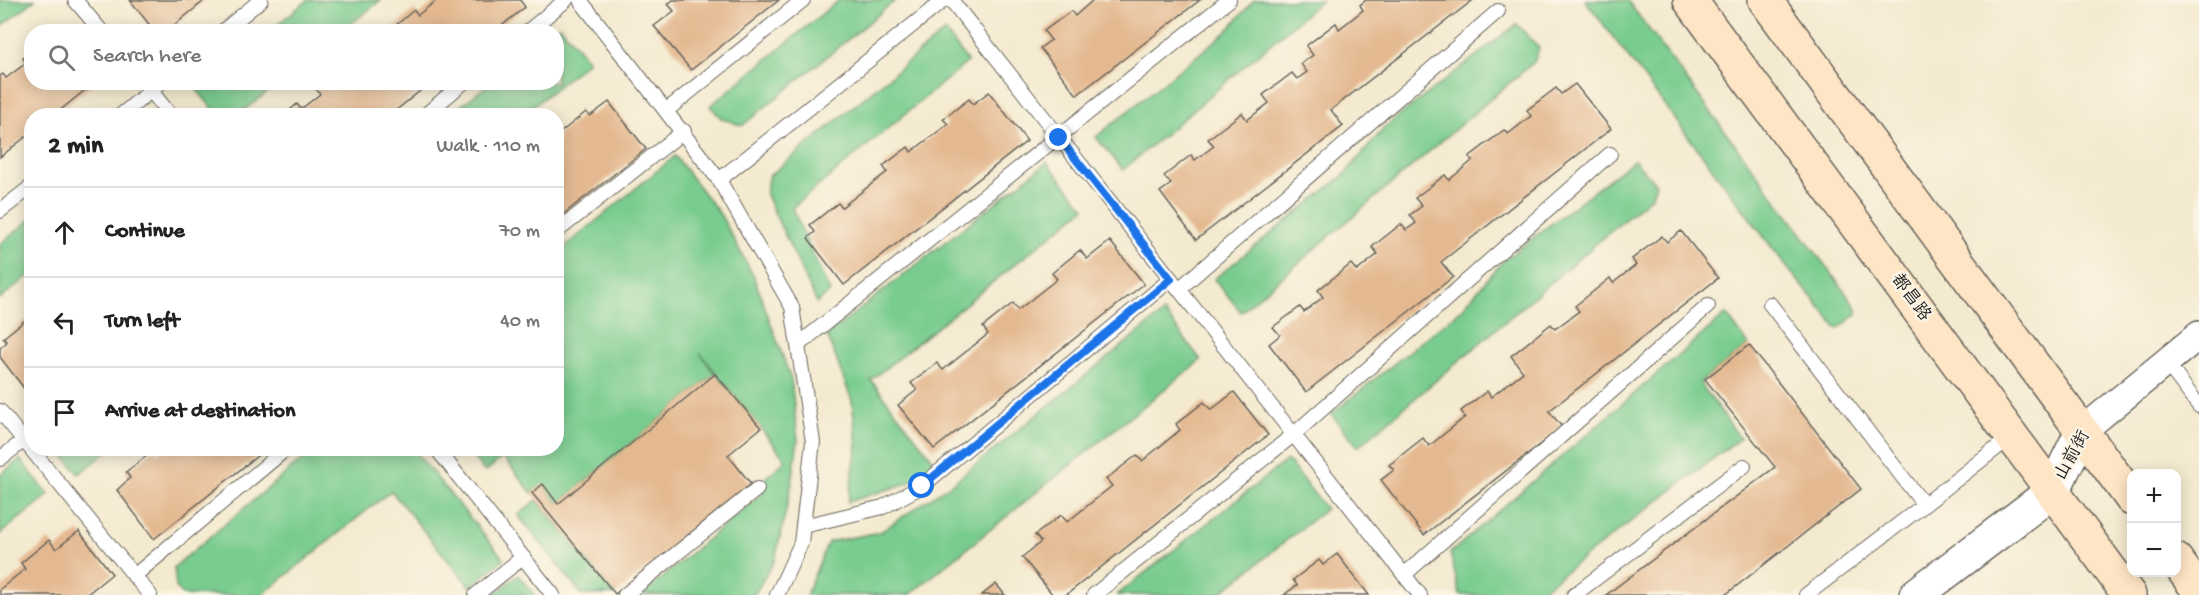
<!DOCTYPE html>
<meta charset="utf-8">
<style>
body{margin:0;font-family:"Gochi Hand","LXGW WenKai TC",sans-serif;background:#f6f6f6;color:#222}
.controls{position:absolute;right:18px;bottom:18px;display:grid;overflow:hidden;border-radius:12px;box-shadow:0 3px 15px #0003}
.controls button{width:54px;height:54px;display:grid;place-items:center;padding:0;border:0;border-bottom:2px solid #e0e0e0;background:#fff;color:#222;font:30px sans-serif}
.stop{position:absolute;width:18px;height:18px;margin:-14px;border:4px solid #1a73e8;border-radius:50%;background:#fff}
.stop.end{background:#1a73e8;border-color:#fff;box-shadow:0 2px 6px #0008}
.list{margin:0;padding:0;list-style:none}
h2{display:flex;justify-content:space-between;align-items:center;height:78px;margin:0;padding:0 24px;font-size:26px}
h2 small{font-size:20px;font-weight:400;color:#767676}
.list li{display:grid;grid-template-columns:39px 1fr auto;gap:18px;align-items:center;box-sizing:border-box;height:90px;padding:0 24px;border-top:2px solid #e0e0e0}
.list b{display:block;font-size:22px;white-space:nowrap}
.list em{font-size:20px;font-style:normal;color:#767676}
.icon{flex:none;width:33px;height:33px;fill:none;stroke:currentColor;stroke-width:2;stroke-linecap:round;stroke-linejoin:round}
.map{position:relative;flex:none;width:2199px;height:595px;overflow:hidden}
.search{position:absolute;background:#fff;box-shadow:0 3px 15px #0003;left:24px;top:24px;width:540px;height:66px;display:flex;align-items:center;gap:15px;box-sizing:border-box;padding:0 21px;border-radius:24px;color:#767676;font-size:22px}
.panel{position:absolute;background:#fff;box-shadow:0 3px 15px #0003;left:24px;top:108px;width:540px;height:348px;border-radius:24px}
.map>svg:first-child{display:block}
.green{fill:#79cc8f;stroke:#4a7456;stroke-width:1.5}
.building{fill:#e4b991}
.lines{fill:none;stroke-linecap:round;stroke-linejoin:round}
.service-casing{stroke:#68645b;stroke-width:16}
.minor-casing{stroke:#68645b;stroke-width:30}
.tertiary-casing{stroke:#68645b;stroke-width:36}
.secondary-casing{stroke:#68645b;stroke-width:36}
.service{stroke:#fff;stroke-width:14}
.minor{stroke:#fff;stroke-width:27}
.tertiary{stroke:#fff;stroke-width:33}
.secondary{stroke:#fee5c5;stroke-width:33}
.route{stroke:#1a73e8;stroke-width:8}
.labels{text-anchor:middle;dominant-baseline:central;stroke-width:5;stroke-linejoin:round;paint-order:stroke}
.street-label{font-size:18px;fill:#1c1c1c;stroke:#fcf5e5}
</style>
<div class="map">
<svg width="2199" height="595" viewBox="0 0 2199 595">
<rect width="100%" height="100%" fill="#fcf5e5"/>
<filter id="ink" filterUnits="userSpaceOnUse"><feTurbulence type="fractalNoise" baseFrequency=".0167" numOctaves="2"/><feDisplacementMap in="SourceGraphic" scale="12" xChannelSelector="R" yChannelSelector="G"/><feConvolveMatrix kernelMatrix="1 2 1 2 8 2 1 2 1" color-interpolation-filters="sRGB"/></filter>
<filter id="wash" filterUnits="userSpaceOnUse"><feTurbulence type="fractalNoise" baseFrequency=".008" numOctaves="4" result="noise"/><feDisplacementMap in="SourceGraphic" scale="24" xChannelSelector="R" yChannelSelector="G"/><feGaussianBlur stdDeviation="1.35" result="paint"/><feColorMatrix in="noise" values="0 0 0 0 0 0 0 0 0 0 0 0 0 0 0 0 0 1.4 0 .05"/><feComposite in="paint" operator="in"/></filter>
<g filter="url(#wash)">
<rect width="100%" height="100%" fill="#f4ead0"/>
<g class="green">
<path d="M0 0H35L0 27Z"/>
<path d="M308 0H381L342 31H269Z"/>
<path d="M839 0H896L742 126 721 118 710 106Z"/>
<path d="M1254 0H1322L1123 170 1096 137 1226 32Z"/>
<path d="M1585 0H1627L1857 308V314L1838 329 1786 266Z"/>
<path d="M1517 24 1539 48 1534 62 1241 312 1214 279 1344 175 1386 126Z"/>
<path d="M560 26 589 61 522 115H449L490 83 556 82V32L553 31Z"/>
<path d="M945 31 968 62 792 208 830 292 817 303 766 195 768 177Z"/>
<path d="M206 83V82L279 83 238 115H218L197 90Z"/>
<path d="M675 156 720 214 754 277 791 379 798 440 792 483 775 560 754 595H641L764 492 758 484 786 460 700 353 715 374 558 504 543 485 532 493 503 457 485 472 466 449 556 448 557 253Z"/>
<path d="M1634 160 1656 184 1651 197 1358 447 1331 414 1461 310 1503 261Z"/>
<path d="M1047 162 1085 208 871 380 935 462 908 483 848 502 857 446 852 401 827 335Z"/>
<path d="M31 219V274L0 299V244Z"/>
<path d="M1164 312 1201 360 909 595H806L828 542 880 532 954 482Z"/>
<path d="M1726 314 1749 345 1700 383 1740 438 1535 595H1460L1450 553Z"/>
<path d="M316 448 413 449 504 559 470 587 391 491 262 595H182L176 587 174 567Z"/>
<path d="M58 449H111L79 474Z"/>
<path d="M20 459 49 495 0 534V475Z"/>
<path d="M1287 460 1326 509 1218 595H1117Z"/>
<path d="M537 500 615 594 582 595 518 515Z"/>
<path d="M518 575 535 595H493Z"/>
</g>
<g id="blocks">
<g class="building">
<path d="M130 0H205L166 32H155Z"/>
<path d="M437 0H520L525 7 494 32H388L414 10 418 15Z"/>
<path d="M673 0H779L691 70 654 26 674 11 668 4Z"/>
<path d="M1093 0H1200L1077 95 1040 48 1051 40 1044 31 1071 11 1075 16Z"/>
<path d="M1366 0H1473L1331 110 1343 126 1196 240 1160 192 1171 184 1164 176 1191 155 1195 160 1214 146 1208 139 1242 113 1247 120 1269 103 1263 95 1292 73 1297 79 1307 72 1301 64 1313 55 1306 46 1336 23 1339 29 1363 10 1360 5Z"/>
<path d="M32 51V82H95L53 116H32V132L0 157V76L3 74 6 78 26 63 23 58Z"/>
<path d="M325 82H431L389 116H283L297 104 301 109 320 94 316 89Z"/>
<path d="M1575 84 1611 129 1441 262 1453 277 1306 392 1269 344 1280 335 1273 327 1300 307 1304 312 1323 297 1318 290 1351 264 1357 271 1378 254 1372 247 1401 224 1406 230 1416 223 1410 215 1422 206 1415 198 1445 175 1449 180 1472 161 1469 157 1504 130 1508 134 1531 116 1527 110 1556 88 1561 94Z"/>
<path d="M989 92 1027 141 844 285 808 238 815 232 810 225 838 203 842 207 887 172 883 166 908 147 911 152 948 124 943 119 969 99 973 104Z"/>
<path d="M609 102 646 149 556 220V144L560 141 556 136 586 112 590 116Z"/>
<path d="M1681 231 1718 278 1549 411 1562 427 1424 535 1381 480 1394 470 1389 465 1423 438 1429 446 1465 417 1461 411 1487 391 1491 397 1523 372 1511 356 1551 324 1555 329 1579 311 1575 306 1610 278 1613 283 1636 265 1632 259 1662 236 1667 242Z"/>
<path d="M1110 241 1144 284 934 449 898 405 917 390 911 383 937 363 943 370 988 334 983 327 1013 303 1018 310 1057 279 1052 273 1080 250 1087 259Z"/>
<path d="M28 318 32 322 30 396 0 357V348L7 342 3 338Z"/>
<path d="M1749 345 1861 489 1725 595H1606L1775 467 1705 379Z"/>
<path d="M715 374 761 428 728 455 751 484 615 594 532 493 543 484 558 504Z"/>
<path d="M1234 392 1268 435 1066 595H1053L1022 557 1041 542 1035 535 1061 515 1067 522 1112 486 1106 479 1137 455 1142 461 1180 430 1176 424 1204 402 1211 410Z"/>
<path d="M165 448H267L154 539 117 490 130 478 126 472 154 450 157 454Z"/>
<path d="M79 531 112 574 86 595H0V589L25 569 21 563 49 540 56 549Z"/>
<path d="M1337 554 1369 595H1284L1297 585 1293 580 1319 560 1323 565Z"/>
<path d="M996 584 1005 595H982Z"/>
</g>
</g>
</g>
<g filter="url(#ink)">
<use href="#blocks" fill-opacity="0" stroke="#68645b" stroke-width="1.5"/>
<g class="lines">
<defs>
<g id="service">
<path d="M75 0 102 32"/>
<path d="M580 0 719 180 792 307 813 442 801 543 777 595"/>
<path d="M951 0 1420 595"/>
<path d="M222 32 261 0"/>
<path d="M527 32 566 0"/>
<path d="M144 82 171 116"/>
<path d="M667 110 803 0"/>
<path d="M120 116 161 82"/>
<path d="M424 116 464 82"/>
<path d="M719 180 944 0"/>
<path d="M0 211 32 186"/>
<path d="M556 232 684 131"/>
<path d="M1179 289 1498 11"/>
<path d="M1770 304 1924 505 1806 595"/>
<path d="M798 345 1229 0"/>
<path d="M2165 361 2199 406"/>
<path d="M0 411 150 595"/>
<path d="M436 448 553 595"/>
<path d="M0 459 32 434"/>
<path d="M1924 505 2012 436"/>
<path d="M803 526 883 507 922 486 1171 279"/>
<path d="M1404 575 1708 306"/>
<path d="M134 576 287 448"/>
<path d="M476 595 523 557"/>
<path d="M625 595 757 489"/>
<path d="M1094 595 1293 435 1610 154"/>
<path d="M1574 595 1744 466"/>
</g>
<path id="minor" d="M2082 431 2199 335"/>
<path id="tertiary" d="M1916 595 2053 491 2082 431"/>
<g id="secondary">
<path d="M1690 0 2129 595"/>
<path d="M1765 0 2132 499"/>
<path d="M2176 560 2199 591"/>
</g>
</defs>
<use href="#service" class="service-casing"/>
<use href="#minor" class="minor-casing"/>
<use href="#tertiary" class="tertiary-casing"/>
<use href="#secondary" class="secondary-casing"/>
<use href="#service" class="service"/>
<use href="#minor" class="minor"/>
<use href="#tertiary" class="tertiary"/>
<use href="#secondary" class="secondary"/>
</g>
</g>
<g class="lines" filter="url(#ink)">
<path class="route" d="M922 486 1171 279 1059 138"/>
</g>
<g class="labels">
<g class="street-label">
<text transform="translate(1910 298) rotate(54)">都昌路</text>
<text transform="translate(2073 456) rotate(-61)">山前街</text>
</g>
</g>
</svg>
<div class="controls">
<button>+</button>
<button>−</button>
</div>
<div class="stop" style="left:922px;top:486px"></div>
<div class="stop end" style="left:1059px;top:138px"></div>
<div class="search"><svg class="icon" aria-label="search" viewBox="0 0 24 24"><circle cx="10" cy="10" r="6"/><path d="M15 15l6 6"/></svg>Search here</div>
<section class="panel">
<h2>2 min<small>Walk · 110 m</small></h2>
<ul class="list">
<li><svg class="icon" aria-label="ahead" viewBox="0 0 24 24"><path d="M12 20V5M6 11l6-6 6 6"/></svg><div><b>Continue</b></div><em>70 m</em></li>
<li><svg class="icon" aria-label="left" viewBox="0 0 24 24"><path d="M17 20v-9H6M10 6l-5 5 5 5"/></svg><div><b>Turn left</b></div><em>40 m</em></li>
<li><svg class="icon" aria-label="arrive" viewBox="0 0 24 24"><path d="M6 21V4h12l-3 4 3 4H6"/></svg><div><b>Arrive at destination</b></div></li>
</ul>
</section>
</div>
